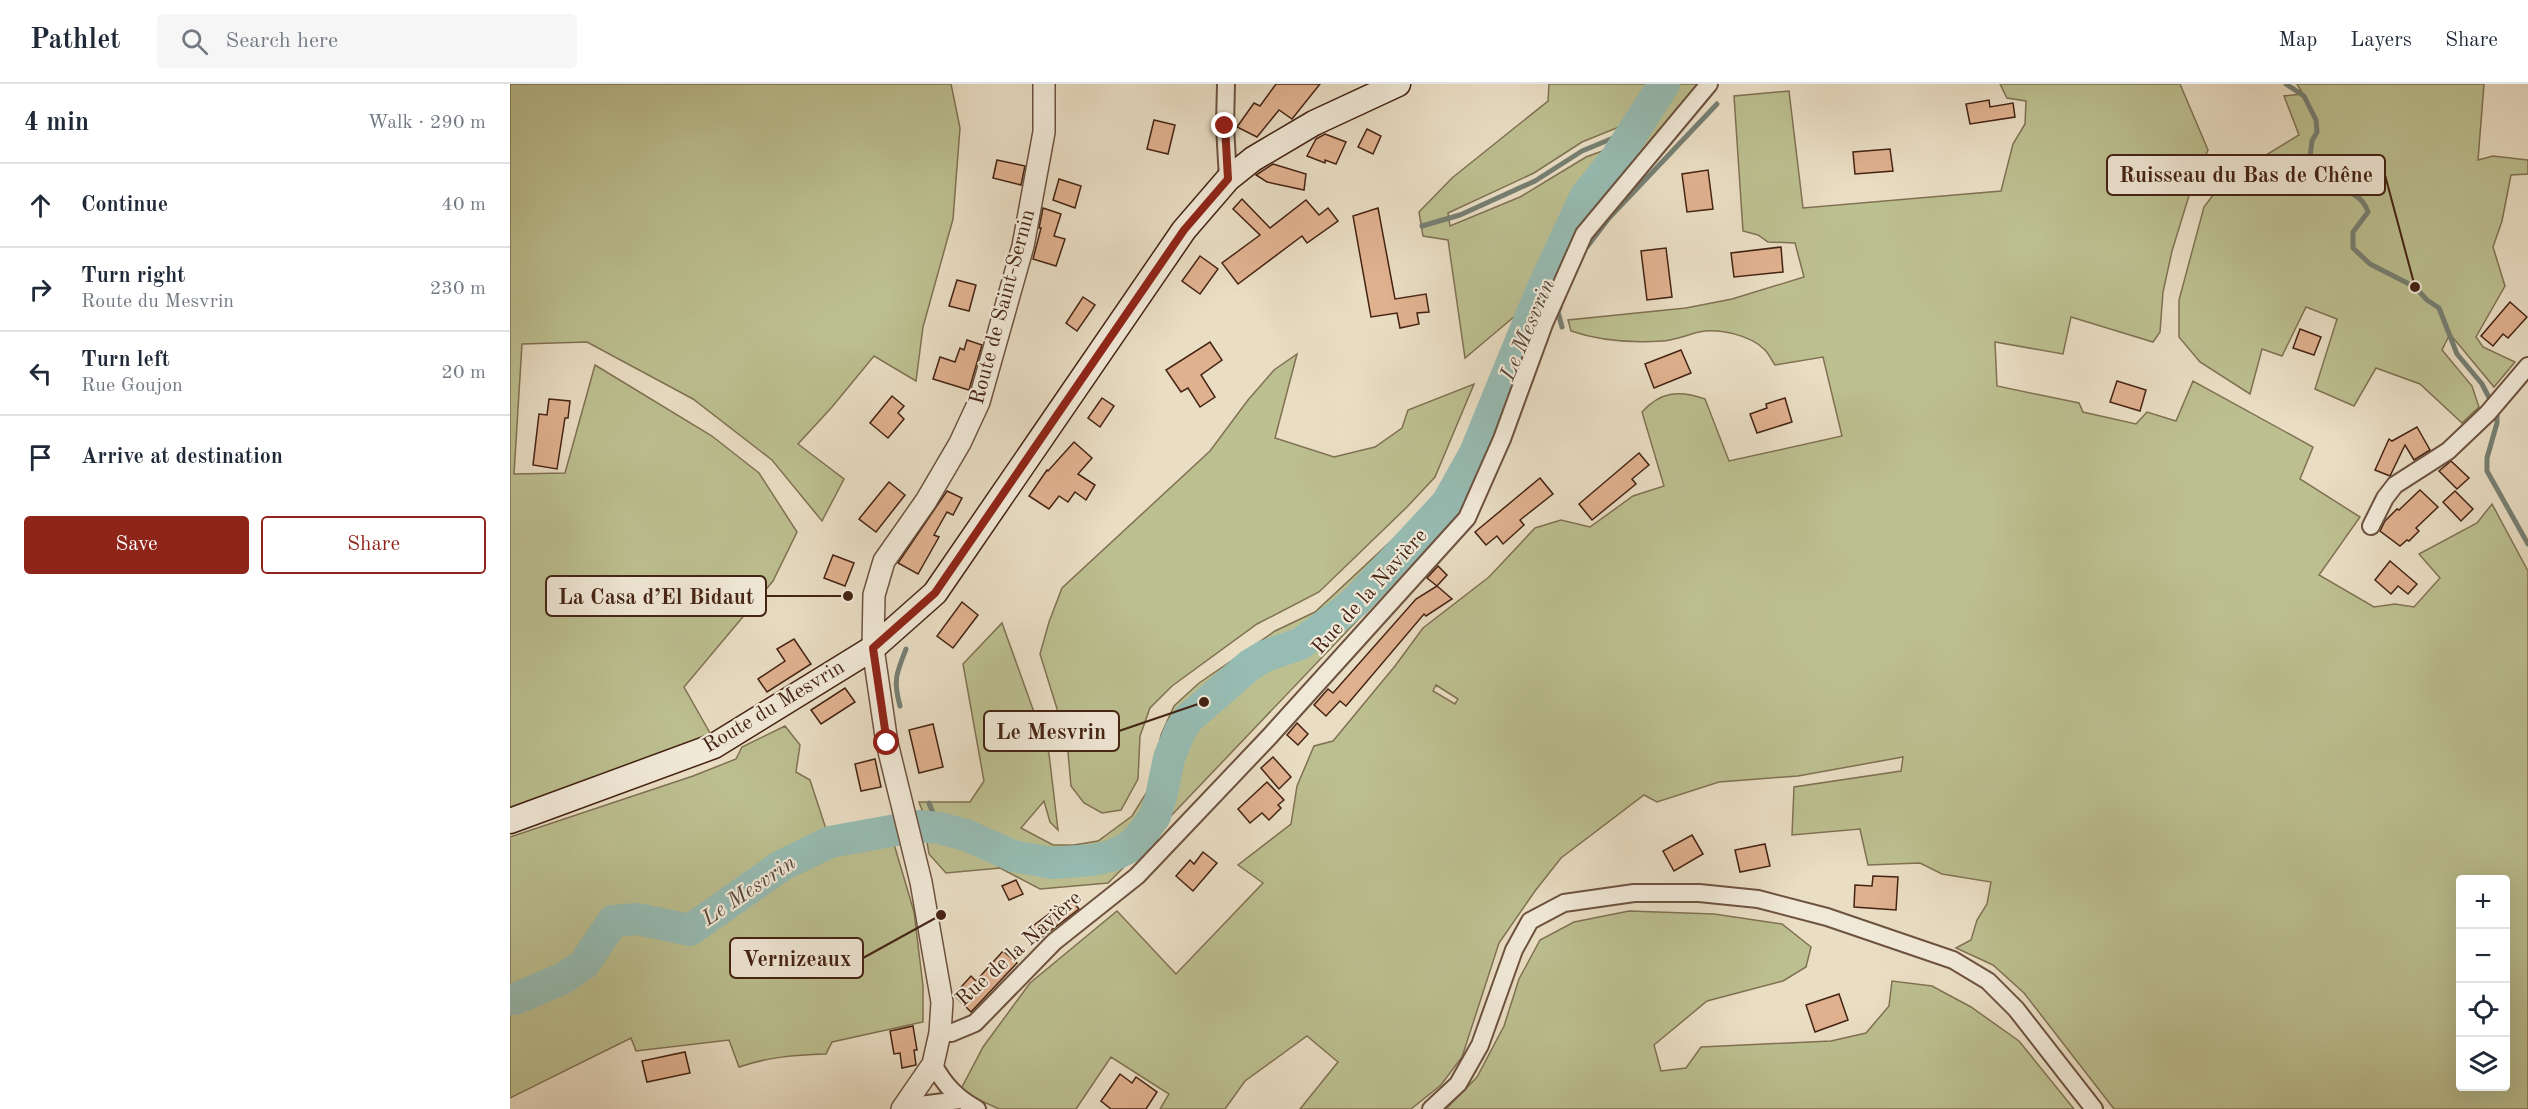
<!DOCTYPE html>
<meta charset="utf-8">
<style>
body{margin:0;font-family:"Old Standard TT",serif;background:#f6f6f7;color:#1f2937}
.controls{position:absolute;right:18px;bottom:18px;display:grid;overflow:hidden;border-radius:6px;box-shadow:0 6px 24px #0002}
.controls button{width:54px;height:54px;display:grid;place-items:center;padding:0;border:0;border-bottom:2px solid #e0e1e3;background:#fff;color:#1f2937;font:30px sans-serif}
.stop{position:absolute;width:18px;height:18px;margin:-14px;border:4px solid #8f2418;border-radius:50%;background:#fff}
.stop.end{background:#8f2418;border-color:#fff;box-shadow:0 2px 6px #0008}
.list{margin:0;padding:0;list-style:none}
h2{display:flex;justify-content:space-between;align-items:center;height:78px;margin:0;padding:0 24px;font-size:26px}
h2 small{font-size:20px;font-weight:400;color:#747a83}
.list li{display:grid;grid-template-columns:39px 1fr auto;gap:18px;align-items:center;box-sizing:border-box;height:84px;padding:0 24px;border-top:2px solid #e0e1e3}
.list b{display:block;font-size:22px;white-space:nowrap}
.list p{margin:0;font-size:20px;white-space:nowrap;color:#747a83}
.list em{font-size:20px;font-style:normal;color:#747a83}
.actions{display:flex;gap:12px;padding:18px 24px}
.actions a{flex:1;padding:14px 0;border:2px solid #8f2418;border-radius:6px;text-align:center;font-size:21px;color:#8f2418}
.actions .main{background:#8f2418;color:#fff}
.icon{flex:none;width:33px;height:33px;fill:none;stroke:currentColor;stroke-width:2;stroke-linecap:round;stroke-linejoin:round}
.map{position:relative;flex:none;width:2018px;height:1025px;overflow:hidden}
header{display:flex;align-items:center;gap:36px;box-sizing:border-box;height:84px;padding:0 30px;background:#fff;border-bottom:2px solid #e0e1e3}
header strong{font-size:28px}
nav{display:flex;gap:33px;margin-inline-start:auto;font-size:21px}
.search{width:420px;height:54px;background:#f6f6f7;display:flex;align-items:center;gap:15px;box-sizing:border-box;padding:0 21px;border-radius:6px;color:#747a83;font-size:22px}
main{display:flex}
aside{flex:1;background:#fff}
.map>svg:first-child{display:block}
.green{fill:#bcbf90;stroke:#807152;stroke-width:1.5;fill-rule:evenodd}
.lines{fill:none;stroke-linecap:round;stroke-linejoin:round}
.stream{stroke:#767f73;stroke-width:5}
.river{stroke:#97bcb3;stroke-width:32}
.building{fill:#e0b18f;stroke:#442313;stroke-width:1.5}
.minor-casing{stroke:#6d523f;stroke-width:20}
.tertiary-casing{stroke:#6d523f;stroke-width:24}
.secondary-casing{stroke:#442313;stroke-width:27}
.minor{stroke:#f1e9d8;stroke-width:16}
.tertiary{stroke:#f1e9d8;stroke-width:21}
.secondary{stroke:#f1e9d8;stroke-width:24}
.route{stroke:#8f2418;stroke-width:8}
.labels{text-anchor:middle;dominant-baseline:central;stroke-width:4.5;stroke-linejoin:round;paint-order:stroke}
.street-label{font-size:21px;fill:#442313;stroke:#f1e9d8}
.water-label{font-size:22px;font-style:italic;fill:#59493b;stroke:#f1e9d8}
.leader{fill:none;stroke:#442313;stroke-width:2}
.callout-dot{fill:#442313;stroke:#f1e9d8;stroke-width:2}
.callout{fill:#f1e9d8;stroke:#442313;stroke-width:2}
.callout-label{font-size:22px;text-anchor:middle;font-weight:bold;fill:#442313}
</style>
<header>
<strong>Pathlet</strong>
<div class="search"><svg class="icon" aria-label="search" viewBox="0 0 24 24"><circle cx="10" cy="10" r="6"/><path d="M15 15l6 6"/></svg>Search here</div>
<nav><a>Map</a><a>Layers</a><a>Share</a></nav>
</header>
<main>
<aside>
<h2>4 min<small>Walk · 290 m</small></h2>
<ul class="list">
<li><svg class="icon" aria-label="ahead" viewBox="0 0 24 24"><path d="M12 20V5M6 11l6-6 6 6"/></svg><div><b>Continue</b></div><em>40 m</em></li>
<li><svg class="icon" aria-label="right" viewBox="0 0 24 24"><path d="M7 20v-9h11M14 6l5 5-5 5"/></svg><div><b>Turn right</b><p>Route du Mesvrin</p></div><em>230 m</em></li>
<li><svg class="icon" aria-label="left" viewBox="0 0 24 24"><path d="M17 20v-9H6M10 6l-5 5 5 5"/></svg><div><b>Turn left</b><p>Rue Goujon</p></div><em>20 m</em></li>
<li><svg class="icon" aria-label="arrive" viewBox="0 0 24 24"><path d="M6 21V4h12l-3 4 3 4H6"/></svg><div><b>Arrive at destination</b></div></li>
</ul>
<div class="actions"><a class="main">Save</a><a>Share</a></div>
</aside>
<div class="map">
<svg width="2018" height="1025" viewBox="0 0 2018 1025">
<rect width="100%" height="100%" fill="#e9ddc3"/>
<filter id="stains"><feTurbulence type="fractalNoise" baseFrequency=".00333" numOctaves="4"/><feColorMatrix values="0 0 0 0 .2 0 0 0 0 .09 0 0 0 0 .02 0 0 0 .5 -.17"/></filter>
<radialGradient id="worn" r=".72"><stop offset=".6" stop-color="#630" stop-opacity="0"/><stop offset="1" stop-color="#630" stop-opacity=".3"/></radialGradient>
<g class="green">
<path d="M0 0H441L450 44 443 135 413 243 406 297 364 272 322 323 288 360 334 395 312 437 262 376 183 315 77 258 12 260 4 390 55 389 85 281 202 352 249 389 287 448 263 497 174 603 204 656 0 733Z"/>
<path d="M1039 0H1146L1119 39 1072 58 1024 89 938 129 940 142 1010 113 1076 73 1109 61 1070 96 1039 156 1021 210 1005 232 955 274 938 156 913 152 909 128 942 94 1038 17Z"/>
<path d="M1165 0H1189V3L1075 130Z"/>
<path d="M1490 0H1670L1698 66 1681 105 1662 167 1653 208 1650 248 1643 258 1561 233 1553 270 1485 258 1487 302 1569 319 1573 328 1626 340 1637 328 1666 337 1683 297 1803 363 1790 395 1850 433 1809 491 1864 523 1885 520 1904 523 1930 494 1909 470 1967 439 1982 420 2018 487V1025H1604L1514 909 1483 881 1446 864 1461 856 1467 836 1477 820 1481 798 1432 790 1410 779 1358 781 1350 745 1282 751 1284 703 1391 687 1393 673 1288 692 1209 698 1147 718 1134 711 1051 774 1025 807 989 859 952 973 931 1001 901 1025H790L828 978 797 952 735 997 715 1025H650L659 1010 601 973 566 1025H489L450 1007 473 963 520 899 607 827 666 890 753 799 728 781 781 740 787 702 804 662 823 657 885 582 913 544 979 493 1025 444 1051 436 1080 443 1123 412 1154 402 1132 328C1151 307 1170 306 1195 315L1219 377 1332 352 1313 273 1265 281C1262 277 1259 270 1255 266 1241 251 1208 244 1189 248 1177 251 1165 256 1153 257 1123 259 1090 257 1061 247L1058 236 1176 224 1222 215 1294 193 1285 159 1258 158 1248 151 1233 147 1224 12 1279 7 1293 124 1491 107 1503 60 1515 40 1516 17 1497 14ZM926 601 948 615 945 620 923 607ZM1950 796H1996V1002H1950Z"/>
<path d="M1787 0H1974L1968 76 1983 72 2018 76V90L2001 91 1992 137 1983 163 1995 202 1966 253 1973 263 2005 278 1984 303 1940 250 1932 266 1962 302 1969 323 1952 339 1910 300 1866 284 1844 322 1805 305 1827 235 1796 223 1772 272 1752 265 1740 310 1690 278 1669 253V216L1694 123 1709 103 1723 91 1789 51 1774 12 1793 10Z"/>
<path d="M787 270 765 354 824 373 865 363 892 344 898 326 964 300 925 393 897 423 809 508 747 540 662 602 640 624 630 652 628 695 611 726 592 729 574 719 561 702 557 657 530 570 539 538 552 504 700 367 738 316 764 286Z"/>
<path d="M923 418 920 427 846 506 790 554 760 561 739 575 686 621 669 641 653 678 644 717 612 759 591 768 537 770 505 763 470 747 415 734 409 718H460L474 697 453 580 492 539 539 670 548 746 540 738 534 717 511 744 543 761H564L588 757 622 732 640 703 651 651 664 622 689 599 765 547 805 528Z"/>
<path d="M863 508 862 521 658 735 659 718 671 669 683 640 725 601 751 581 803 559Z"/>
<path d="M275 642 290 661 286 688 300 696 317 748 376 733 404 828 413 902V938L322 958 316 970C285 971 258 973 229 983L219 956 126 967 121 954 0 1014V753L183 692 226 675 232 663Z"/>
<path d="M416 752 477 768 490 784 572 787 618 779 598 799 530 805 490 784 436 789 419 770Z"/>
<path d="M1119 827 1204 830 1272 840 1301 863 1296 883 1273 897 1197 917 1144 961 1151 987 1176 984 1191 963 1321 957 1356 949 1379 922 1382 897 1422 902 1461 923 1509 957 1564 1025H936L967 993 994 942 1009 895 1030 856 1064 838Z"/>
</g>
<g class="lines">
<g class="stream">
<path d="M1776 0 1794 12 1806 36 1807 48 1802 57 1800 73 1792 77V91C1810 109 1849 98 1858 128L1843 148V164L1860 180 1905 203 1917 216 1929 224 1947 270 1972 300 1987 329V339L1977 374V387L2018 460"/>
<path d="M912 142 950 131 1025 97 1072 67 1125 45"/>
<path d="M1077 163 1099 134 1207 20"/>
<path d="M1050 223 1048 228 1052 243"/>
<path d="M390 622C383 597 386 590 396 565"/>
<path d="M419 719 429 744"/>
</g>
<path class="river" d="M0 915H5L54 894 74 880 103 837 127 835 180 846 271 782 320 758 408 742 429 744 456 751 503 772 542 779 583 776 601 772 618 764 629 754 645 732 651 713 659 674 670 647 678 635 740 581 755 572 790 560 827 533 847 516 937 419 965 369 1030 210 1075 113 1107 73 1154 0"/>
</g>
<g class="building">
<path d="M766 0H810L782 35 769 26 747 53 727 43 744 19 750 22Z"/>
<path d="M1479 16 1480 23 1503 19 1505 33 1460 40 1456 20Z"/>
<path d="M644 36 665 41 658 70 637 65Z"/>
<path d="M857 45 871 52 863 70 848 63Z"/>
<path d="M815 50 836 58 826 80 815 76V79L797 72 806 55Z"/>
<path d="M1380 65 1383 87 1345 90 1343 68Z"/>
<path d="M487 76 515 82 511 101 483 94Z"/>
<path d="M763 80 796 90 794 106 757 98 746 91Z"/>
<path d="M1198 86 1203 125 1177 128 1172 90Z"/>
<path d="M549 95 571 102 565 124 543 116Z"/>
<path d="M732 115 760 144 796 116 809 131 818 124 828 137 797 159 792 152 728 200 712 179 750 151 723 125Z"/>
<path d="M533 124 551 130 544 152 555 155 546 182 523 175 531 144H529Z"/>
<path d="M868 124 885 215 916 210 919 228 907 229 909 240 890 244 887 229 861 233 843 132Z"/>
<path d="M1271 163 1273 188 1224 193 1221 169Z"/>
<path d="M1156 164 1162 213 1137 216 1131 167Z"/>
<path d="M690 172 708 185 690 210 672 197Z"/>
<path d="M447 196 466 201 459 227 439 222Z"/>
<path d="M573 213 585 221 567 247 556 239Z"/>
<path d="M2000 218 2017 233 1998 254 1993 250 1983 262 1971 252Z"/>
<path d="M1790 245 1811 253 1804 271 1783 264Z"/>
<path d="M457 256 472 261 459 306 423 295 430 273 445 278 450 264 454 266Z"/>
<path d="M700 258 712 276 691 291 705 313 690 323 678 304 671 308 656 286Z"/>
<path d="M1171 266 1181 289 1144 304 1135 280Z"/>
<path d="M1607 297 1636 306 1630 327 1600 318Z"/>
<path d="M382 312 394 322 388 329 394 335 378 354 360 339Z"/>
<path d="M592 314 604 322 590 343 578 334Z"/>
<path d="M1275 314 1282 338 1247 349 1240 330 1257 324 1256 320Z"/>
<path d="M39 315 60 317 58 334H55L47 385 23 381 29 330 37 331Z"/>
<path d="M1907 343 1920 366 1904 376 1895 361 1880 392 1865 386 1879 355 1882 357Z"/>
<path d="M564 358 582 374 568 390 585 401 576 416 565 408 558 418 549 412 539 425 519 412 537 386 538 387Z"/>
<path d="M1129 369 1139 381 1122 395 1126 400 1082 436 1069 420Z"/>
<path d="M1941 377 1959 394 1947 405 1929 387Z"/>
<path d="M1030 394 1043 410 1010 436 1014 441 993 460 987 452 976 461 965 448Z"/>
<path d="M379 398 395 411 366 448 349 435Z"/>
<path d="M1910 406 1928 423 1906 444 1909 447 1899 457 1897 456 1890 462 1870 447 1875 437 1887 425 1889 426Z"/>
<path d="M437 407 452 414 443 431 437 428 424 451 429 453 408 490 388 479Z"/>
<path d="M1945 407 1963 425 1951 437 1933 418Z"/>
<path d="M323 471 344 479 335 502 314 494Z"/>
<path d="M1880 477 1907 500 1898 510 1888 502 1881 510 1865 496Z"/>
<path d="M928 482 937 491 927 502 917 494Z"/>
<path d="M927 502 942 515 916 532 914 530 836 622 830 617 816 632 804 621 818 605 823 609 906 515Z"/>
<path d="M452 518 468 531 443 564 427 552Z"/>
<path d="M284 555 301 580 257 608 248 595 275 577 267 565Z"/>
<path d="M335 604 345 618 311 640 301 626Z"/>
<path d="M787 639 798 650 788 661 777 651Z"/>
<path d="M423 640 433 683 409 689 399 646Z"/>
<path d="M763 673 781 693 769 705 751 684Z"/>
<path d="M365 675 371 703 351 707 345 680Z"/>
<path d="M757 698 774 716 768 721 771 724 759 736 752 729 740 739 728 725Z"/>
<path d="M1182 751 1193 770 1164 787 1153 767Z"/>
<path d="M1255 760 1260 782 1230 788 1225 766Z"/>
<path d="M693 768 707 779 683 807 666 792 680 776 684 780Z"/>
<path d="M1363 792 1388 793 1386 826 1344 823 1345 801 1362 802Z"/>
<path d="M506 796 513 810 499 816 492 802Z"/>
<path d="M560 814 569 825 527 857 519 845Z"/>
<path d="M493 867 507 879 461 928 444 911 461 892 466 897Z"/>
<path d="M1329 910 1338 936 1305 948 1296 921Z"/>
<path d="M403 942 407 966H404L406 981 392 984 390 969 384 970 380 947Z"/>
<path d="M175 968 180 989 137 998 132 977Z"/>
<path d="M610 990 622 999 626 993 647 1008 636 1025H601L591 1017Z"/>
</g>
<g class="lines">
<defs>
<g id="minor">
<path d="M716 0 715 42 718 95"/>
<path d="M1861 442 1875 414 1885 401 1938 367 1978 329 2018 282"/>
<path d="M430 949H441L465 939 544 858 627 792 760 652 957 434 992 355 1034 240 1074 150 1199 0"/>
<path d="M423 980C434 1000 446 1014 467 1025"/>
<path d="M394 1023 450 1016"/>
<path d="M921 1025 948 1000 970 961 1004 866 1020 837 1054 819 1124 809H1189L1248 815 1317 833 1443 876 1478 897 1506 925 1584 1025"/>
</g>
<path id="tertiary" d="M392 1025 423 980 430 949 432 918 411 798 377 659 363 564 364 511 374 477 416 417 450 359 469 318 513 162 534 48V0"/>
<path id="secondary" d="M0 737 204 662 363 564 425 509 674 146 718 95 743 75 804 39 888 0"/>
</defs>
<use href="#minor" class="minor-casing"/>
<use href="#tertiary" class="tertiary-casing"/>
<use href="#secondary" class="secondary-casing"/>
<use href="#minor" class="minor"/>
<use href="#tertiary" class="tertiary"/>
<use href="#secondary" class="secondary"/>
</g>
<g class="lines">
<path class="route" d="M377 659 363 564 425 509 674 146 718 95 715 42"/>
</g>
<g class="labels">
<g class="street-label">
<text transform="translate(493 223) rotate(-75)">Route de Saint-Sernin</text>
<text transform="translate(860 508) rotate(-48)">Rue de la Navière</text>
<text transform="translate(264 623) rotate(-31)">Route du Mesvrin</text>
<text transform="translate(509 865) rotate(-42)">Rue de la Navière</text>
</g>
<g class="water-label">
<text transform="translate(1018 246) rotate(-67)">Le Mesvrin</text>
<text transform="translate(239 807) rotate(-34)">Le Mesvrin</text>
</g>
</g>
<path class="leader" d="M1905 203L1875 91M338 512L256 512M694 618L609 647M431 831L353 874"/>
<g class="callout-dot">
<circle cx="1905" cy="203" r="6"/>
<circle cx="338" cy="512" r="6"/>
<circle cx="694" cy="618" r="6"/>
<circle cx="431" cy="831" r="6"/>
</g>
<g class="callout">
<rect x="1597" y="71" width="278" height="40" rx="6"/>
<rect x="36" y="492" width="220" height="40" rx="6"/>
<rect x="474" y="627" width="135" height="40" rx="6"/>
<rect x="220" y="854" width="133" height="40" rx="6"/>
</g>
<g class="callout-label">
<text x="1736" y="98">Ruisseau du Bas de Chêne</text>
<text x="146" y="520">La Casa d’El Bidaut</text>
<text x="541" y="655">Le Mesvrin</text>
<text x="287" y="882">Vernizeaux</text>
</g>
<rect width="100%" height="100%" filter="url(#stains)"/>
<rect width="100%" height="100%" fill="url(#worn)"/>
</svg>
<div class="controls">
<button>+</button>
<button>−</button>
<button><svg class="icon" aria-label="locate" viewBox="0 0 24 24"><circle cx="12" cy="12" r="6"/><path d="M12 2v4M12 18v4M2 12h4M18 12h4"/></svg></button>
<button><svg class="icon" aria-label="layers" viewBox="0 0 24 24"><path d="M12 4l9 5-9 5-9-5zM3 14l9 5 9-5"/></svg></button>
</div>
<div class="stop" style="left:377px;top:659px"></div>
<div class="stop end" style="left:715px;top:42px"></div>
</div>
</main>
